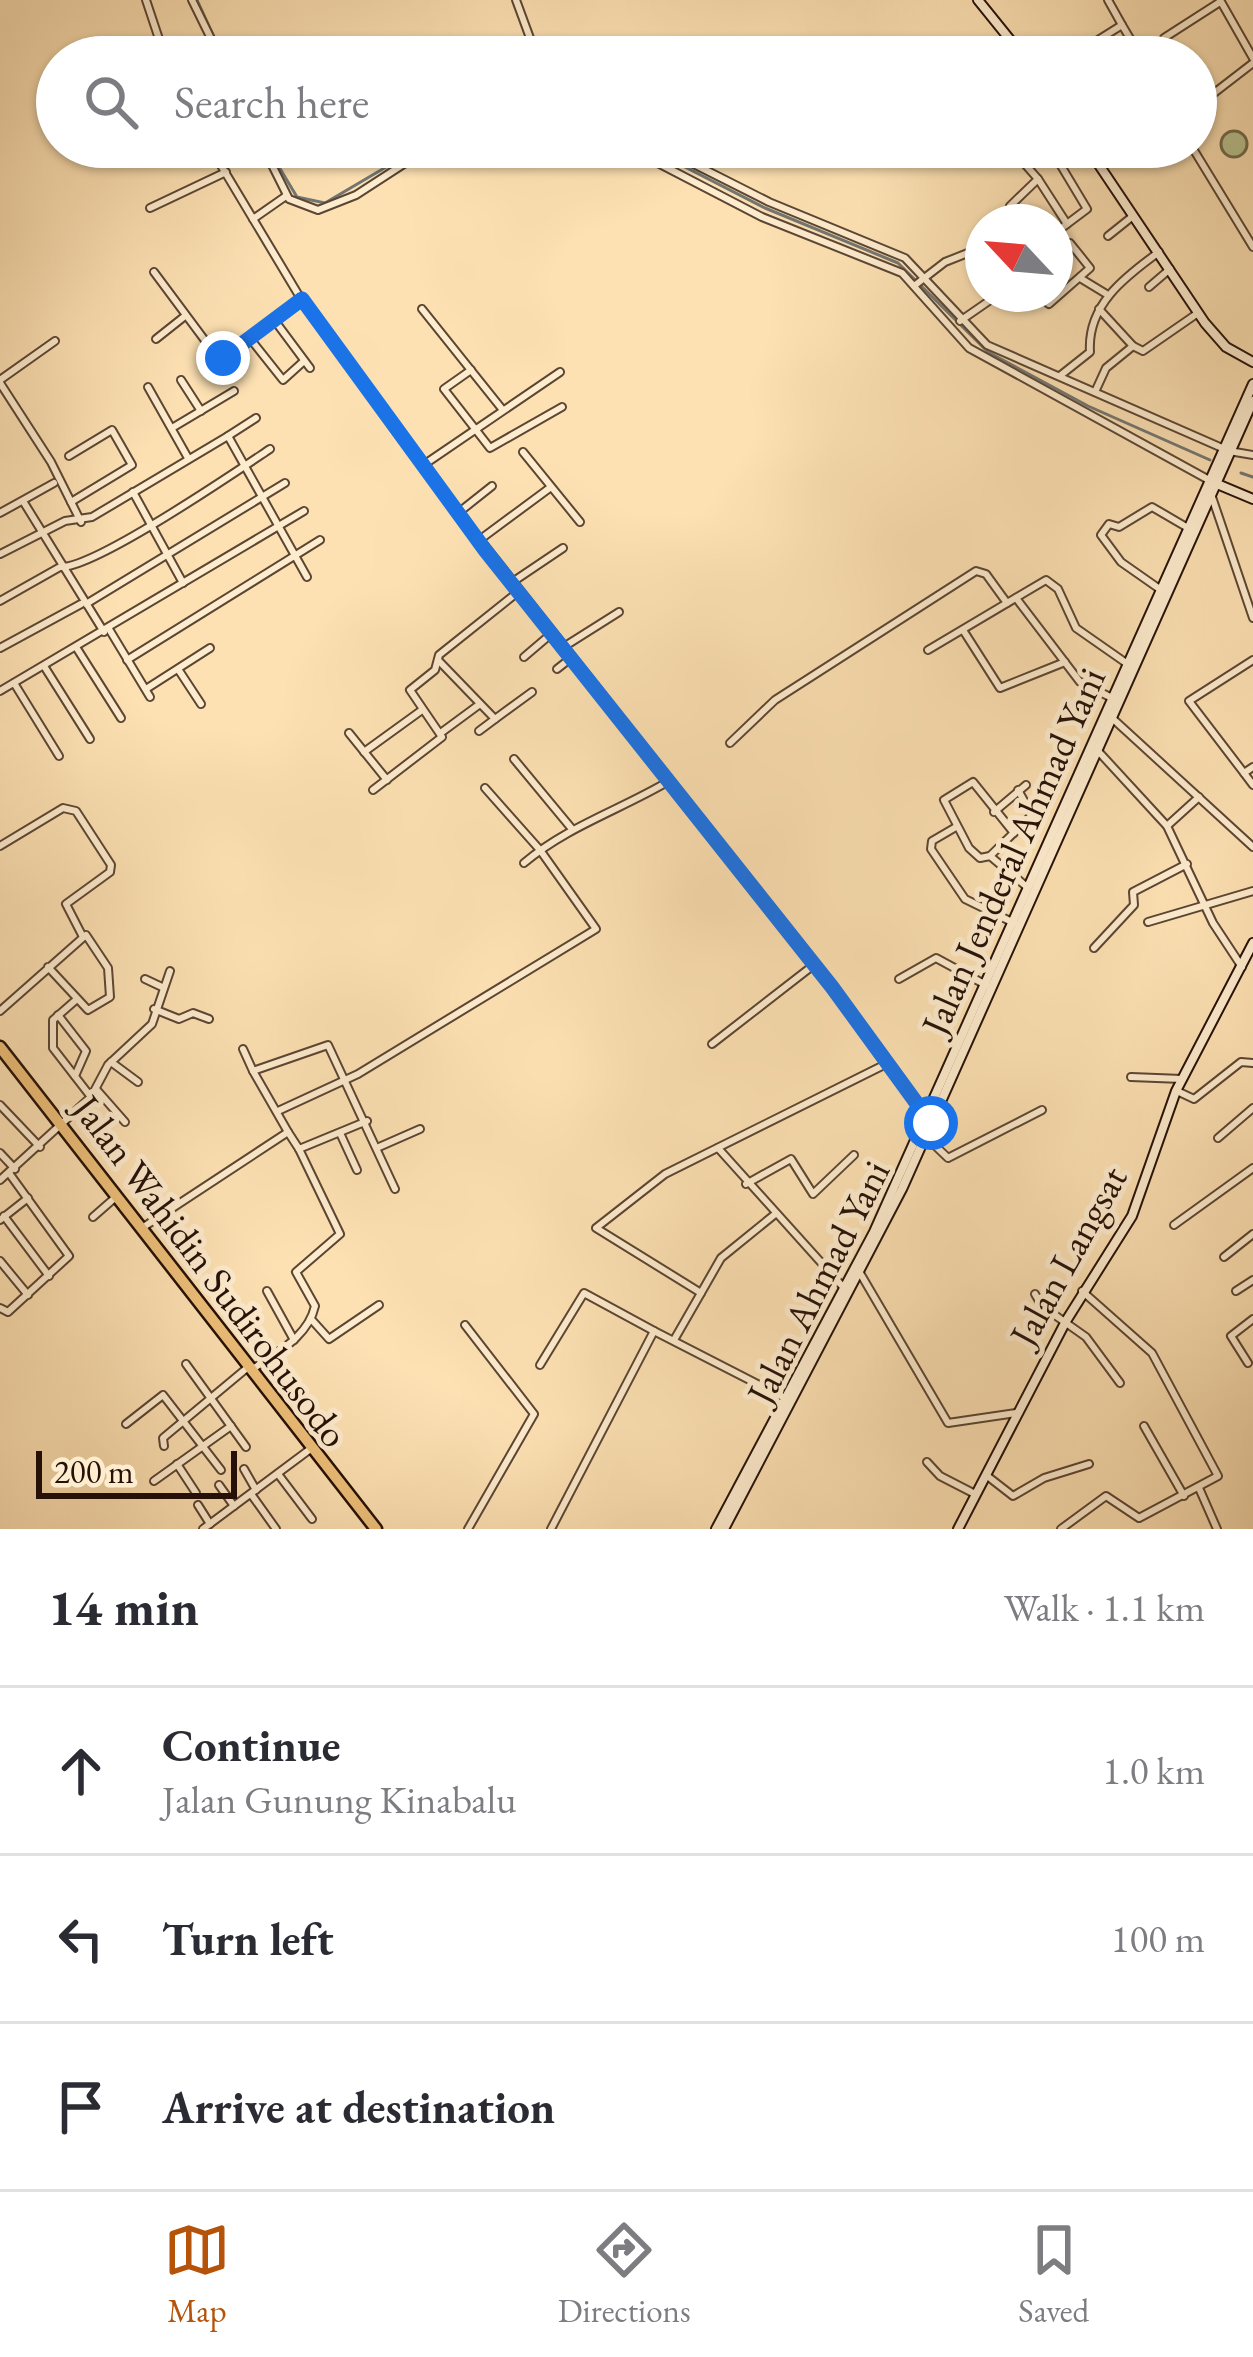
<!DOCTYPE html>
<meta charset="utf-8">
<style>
body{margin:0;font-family:"EB Garamond",serif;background:#f7f7f7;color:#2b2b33}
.compass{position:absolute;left:965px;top:204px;width:108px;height:108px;border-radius:50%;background:#fff;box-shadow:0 3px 9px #0004;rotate:296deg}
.scale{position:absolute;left:36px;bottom:30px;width:201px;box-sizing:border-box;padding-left:12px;border:6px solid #251108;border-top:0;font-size:33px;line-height:42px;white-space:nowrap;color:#251108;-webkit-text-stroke:9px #feecce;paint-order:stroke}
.stop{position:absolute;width:36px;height:36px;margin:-27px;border:9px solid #1a73e8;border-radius:50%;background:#fff}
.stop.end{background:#1a73e8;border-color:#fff;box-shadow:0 3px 12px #0008}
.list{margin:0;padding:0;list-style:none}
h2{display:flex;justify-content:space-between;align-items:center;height:156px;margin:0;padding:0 48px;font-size:51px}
h2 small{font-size:39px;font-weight:400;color:#7c7c81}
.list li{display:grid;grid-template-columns:78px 1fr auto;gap:36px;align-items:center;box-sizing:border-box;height:168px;padding:0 48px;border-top:3px solid #e1e1e2}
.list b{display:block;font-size:45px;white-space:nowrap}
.list p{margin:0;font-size:39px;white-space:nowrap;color:#7c7c81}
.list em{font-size:39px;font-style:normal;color:#7c7c81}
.icon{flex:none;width:66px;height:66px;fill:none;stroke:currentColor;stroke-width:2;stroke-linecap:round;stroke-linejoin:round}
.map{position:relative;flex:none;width:1253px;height:1529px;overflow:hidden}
.search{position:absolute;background:#fff;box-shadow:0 3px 9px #0004;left:36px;right:36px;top:36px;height:132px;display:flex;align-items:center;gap:30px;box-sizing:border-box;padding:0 42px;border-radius:66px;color:#7c7c81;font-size:45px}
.sheet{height:660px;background:#fff}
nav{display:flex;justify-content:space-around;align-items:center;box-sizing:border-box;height:168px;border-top:3px solid #e1e1e2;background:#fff;font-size:33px;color:#7c7c81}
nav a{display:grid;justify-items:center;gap:6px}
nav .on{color:#b45309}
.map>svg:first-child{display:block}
.green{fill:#b9c491;stroke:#6f6a4c;stroke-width:3}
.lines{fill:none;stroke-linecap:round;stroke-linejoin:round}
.stream{stroke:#727672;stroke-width:3}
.street-casing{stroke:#5b4533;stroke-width:10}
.secondary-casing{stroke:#251108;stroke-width:12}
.highway-casing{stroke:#251108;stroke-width:15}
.street{stroke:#feecce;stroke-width:6}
.secondary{stroke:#feecce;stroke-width:8}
.highway{stroke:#eec07a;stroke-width:10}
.route{stroke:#1a73e8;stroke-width:15}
.labels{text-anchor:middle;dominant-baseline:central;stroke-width:10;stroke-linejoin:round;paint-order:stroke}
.street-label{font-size:39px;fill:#251108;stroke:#feecce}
</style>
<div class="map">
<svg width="1253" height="1529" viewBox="0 0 1253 1529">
<rect width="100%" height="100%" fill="#fde1b3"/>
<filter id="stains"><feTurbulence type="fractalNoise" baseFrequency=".00167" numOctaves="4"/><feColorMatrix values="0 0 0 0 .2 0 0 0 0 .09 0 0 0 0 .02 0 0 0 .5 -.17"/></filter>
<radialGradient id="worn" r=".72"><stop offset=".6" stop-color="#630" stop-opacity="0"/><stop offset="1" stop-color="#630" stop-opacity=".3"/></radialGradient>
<circle class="green" cx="1234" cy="144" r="13"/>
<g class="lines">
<g class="stream">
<path d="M197 0 219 48"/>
<path d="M267 147 297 197 325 203 420 147"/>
<path d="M646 147 765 208 898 263 988 352 1088 406 1210 460"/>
<path d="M1241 473 1253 477"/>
</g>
<defs>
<g id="street">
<path d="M146 0 165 57"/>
<path d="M192 0 220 57"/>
<path d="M516 0 537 57"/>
<path d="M1108 0 1122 25"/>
<path d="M1220 0 1253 58"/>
<path d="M996 57 1013 44"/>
<path d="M1071 57 1122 25 1141 57"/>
<path d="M1153 57 1164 50V38L1220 2"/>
<path d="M1196 107 1253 63"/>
<path d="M210 147 301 299 422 466 833 987 925 1115"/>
<path d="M263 147 289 199 318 210 356 195 430 147"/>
<path d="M627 147 762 217 902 273 969 348 1209 480"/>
<path d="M660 147 769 202 905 258 987 345 1229 451 1253 455"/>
<path d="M1010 147 1038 179 1010 206 1019 222"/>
<path d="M1192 147 1253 247"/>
<path d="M395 152 404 147"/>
<path d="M155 154 168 147"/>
<path d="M1038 179 1067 224"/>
<path d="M150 208 226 172"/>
<path d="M253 219 286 196"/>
<path d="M1055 233 1087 209 1054 154 1059 147"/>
<path d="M1108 236 1133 216"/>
<path d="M154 272 218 358 230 357 301 299"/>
<path d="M1080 278 1108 295"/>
<path d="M914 286 945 262 983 247"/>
<path d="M1149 287 1170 269"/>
<path d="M1036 294 1049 304 1090 268 1070 243 1057 246"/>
<path d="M422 309 502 409"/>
<path d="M1099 309 1133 346"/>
<path d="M275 321 310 368"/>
<path d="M960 321 999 294"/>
<path d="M156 339 185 316"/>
<path d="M252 341 283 380 304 361"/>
<path d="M471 370 444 389 490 448 562 407"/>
<path d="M1061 375 1090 352C1087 306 1123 278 1159 252"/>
<path d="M0 380 55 341"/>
<path d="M181 380 201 411"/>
<path d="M0 383 51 462 81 522"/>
<path d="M148 387 188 458"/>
<path d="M1095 392 1106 368 1133 346 1143 351 1198 313"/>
<path d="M172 428 234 391"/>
<path d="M228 436 256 418"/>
<path d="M523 452 580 522"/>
<path d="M69 456 112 430 132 465 71 502"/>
<path d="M422 466 560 372"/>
<path d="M133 492 183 583"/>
<path d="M1212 497 1253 618"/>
<path d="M23 501 104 632"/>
<path d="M0 513 54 483"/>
<path d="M458 513 492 486"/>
<path d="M478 541 551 487"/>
<path d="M0 554 65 521 92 517 228 436 307 577"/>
<path d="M511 583 563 548"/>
<path d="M1161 590 1121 562 1101 535 1109 524 1119 527 1152 507 1188 528"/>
<path d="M1016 598 1080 682 1114 699"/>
<path d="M0 601 60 567C94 569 234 473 270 449"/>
<path d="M86 604 285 483"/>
<path d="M109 629 150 697"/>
<path d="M963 630 1000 688 1065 662"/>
<path d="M76 647 121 718"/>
<path d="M0 648 81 604"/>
<path d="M562 648 619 612"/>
<path d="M928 650 1046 580 1058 589 1076 628 1129 665"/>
<path d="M524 657 551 634"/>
<path d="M127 660 320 540"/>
<path d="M438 660 495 719 479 731"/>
<path d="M1253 660 1189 701 1244 773 1253 767"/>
<path d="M44 666 90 739"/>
<path d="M178 669 201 704"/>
<path d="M557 669 571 658"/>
<path d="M14 683 59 756"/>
<path d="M146 689 210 648"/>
<path d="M0 691 304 511"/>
<path d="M1112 718 1253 847"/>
<path d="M495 719 532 692"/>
<path d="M442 732 480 704"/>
<path d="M349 733 387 780"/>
<path d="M730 743 775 700 976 571 986 574 1007 603"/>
<path d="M1098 751 1167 826 1213 923 1242 967"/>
<path d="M364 752 422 710"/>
<path d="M514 759 572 829"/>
<path d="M1244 773 1253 785"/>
<path d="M373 790 442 737 410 690 435 670 439 655 518 592"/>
<path d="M994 812 1026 785"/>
<path d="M1167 826 1199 797"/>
<path d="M956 827 932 841 931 849 965 899 1014 923"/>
<path d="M1014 833 973 782 944 800 969 848 980 858 990 856 1027 887"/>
<path d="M0 846 63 808 76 811 111 865 110 872 66 904 83 937"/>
<path d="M990 856 1032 815 1018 790"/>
<path d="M524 863C568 826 620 810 669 781"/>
<path d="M1148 922 1253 891"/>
<path d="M1094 948 1134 905 1133 892 1187 864"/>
<path d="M145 979 162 987"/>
<path d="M899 979 936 958 986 985"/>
<path d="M154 1009 179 1019 193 1013 209 1019"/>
<path d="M0 1011 86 935 108 968 110 997 88 1010 48 967"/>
<path d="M58 1015 86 1051 75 1076"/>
<path d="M712 1044 815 964"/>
<path d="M243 1049 253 1071"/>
<path d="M111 1062 138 1082"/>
<path d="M1131 1077 1182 1079"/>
<path d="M96 1089 125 1122"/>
<path d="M1177 1091 1194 1099 1241 1062 1253 1063"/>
<path d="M91 1097 108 1065 152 1024 170 971"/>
<path d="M0 1105 40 1147"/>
<path d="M278 1111 358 1074 596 929 540 850 485 788"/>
<path d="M288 1132 253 1071 328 1045 395 1189"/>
<path d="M340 1133 357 1170"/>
<path d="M925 1136 948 1158 1042 1110"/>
<path d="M1218 1138 1253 1108"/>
<path d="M379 1147 420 1129"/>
<path d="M718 1148 844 1288"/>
<path d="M0 1153 15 1169"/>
<path d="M0 1180 91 1097 53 1048V1020L77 999"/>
<path d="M746 1184 791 1159 813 1194 854 1155"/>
<path d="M4 1216 49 1276"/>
<path d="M93 1217 117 1196"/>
<path d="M0 1220 28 1198"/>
<path d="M1174 1225 1253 1168"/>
<path d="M142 1228 288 1132 299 1149 367 1121"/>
<path d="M1224 1257 1253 1234"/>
<path d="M0 1261 28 1295"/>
<path d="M860 1273 948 1423 1016 1413"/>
<path d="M267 1291 294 1340"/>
<path d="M1236 1291 1253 1280"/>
<path d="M701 1293 721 1258 774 1215"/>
<path d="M1035 1294 1042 1306 1086 1337 1120 1383"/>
<path d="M0 1308 8 1312 69 1256 9 1173"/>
<path d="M311 1319 329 1339 379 1305"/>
<path d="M465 1325 534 1414 468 1529"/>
<path d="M674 1340 701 1293 596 1228 665 1174 886 1064"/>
<path d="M1248 1363 1231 1336 1253 1319"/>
<path d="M186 1364 246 1447"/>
<path d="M540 1365 584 1293 654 1331"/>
<path d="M253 1369C277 1352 308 1337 315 1306L296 1272 340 1234 299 1149"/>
<path d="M126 1424 163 1395 221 1470"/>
<path d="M1144 1426 1184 1496"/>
<path d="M164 1446 163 1438 247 1368"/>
<path d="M927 1462 940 1476 975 1494"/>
<path d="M177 1464 196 1493"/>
<path d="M244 1469 256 1490"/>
<path d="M278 1474 312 1519"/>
<path d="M986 1475 1013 1496 1044 1478 1089 1464"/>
<path d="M154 1481 231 1426"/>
<path d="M219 1485 234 1506"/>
<path d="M1199 1488 1217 1529"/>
<path d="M251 1494 276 1529"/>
<path d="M198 1505 210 1524"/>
<path d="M203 1529 309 1450"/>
<path d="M551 1529 654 1331 785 1398"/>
<path d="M1061 1529 1106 1496 1139 1518 1218 1476 1152 1353 1082 1291"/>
</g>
<g id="secondary">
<path d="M978 0 1024 57"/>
<path d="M1087 147 1205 323 1226 347 1253 362"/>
<path d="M1210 481 1253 499"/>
<path d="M716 1529 874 1232 1253 384"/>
<path d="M724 1529 902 1189 1253 401"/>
<path d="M958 1529 1066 1321 1132 1216 1176 1091 1253 943"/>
</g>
<path id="highway" d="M0 1047 376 1529"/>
</defs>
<use href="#street" class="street-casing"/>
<use href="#secondary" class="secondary-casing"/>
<use href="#highway" class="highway-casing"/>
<use href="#street" class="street"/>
<use href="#secondary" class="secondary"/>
<use href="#highway" class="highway"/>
</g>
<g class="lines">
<path class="route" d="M223 358 302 299 485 550 832 987 931 1123"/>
</g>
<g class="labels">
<g class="street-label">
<text transform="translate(1013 851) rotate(-66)">Jalan Jenderal Ahmad Yani</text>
<text transform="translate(1068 1256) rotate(-61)">Jalan Langsat</text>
<text transform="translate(211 1271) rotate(53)">Jalan Wahidin Sudirohusodo</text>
<text transform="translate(818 1282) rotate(-63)">Jalan Ahmad Yani</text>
</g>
</g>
<rect width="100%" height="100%" filter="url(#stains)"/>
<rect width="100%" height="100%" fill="url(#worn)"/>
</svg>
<svg class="compass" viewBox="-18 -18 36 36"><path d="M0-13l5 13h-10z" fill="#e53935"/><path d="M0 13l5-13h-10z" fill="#7c7c81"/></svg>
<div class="scale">200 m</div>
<div class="stop" style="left:931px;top:1123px"></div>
<div class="stop end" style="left:223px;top:358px"></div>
<div class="search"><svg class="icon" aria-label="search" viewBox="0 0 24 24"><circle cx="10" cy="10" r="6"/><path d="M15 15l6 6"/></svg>Search here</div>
</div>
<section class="sheet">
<h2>14 min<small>Walk · 1.1 km</small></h2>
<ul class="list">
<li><svg class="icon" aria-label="ahead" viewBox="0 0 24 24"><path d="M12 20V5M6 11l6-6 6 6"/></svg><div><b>Continue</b><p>Jalan Gunung Kinabalu</p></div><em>1.0 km</em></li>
<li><svg class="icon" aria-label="left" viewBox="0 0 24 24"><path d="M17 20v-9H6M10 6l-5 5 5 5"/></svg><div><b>Turn left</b></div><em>100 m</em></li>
<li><svg class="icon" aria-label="arrive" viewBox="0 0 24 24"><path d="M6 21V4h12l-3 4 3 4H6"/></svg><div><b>Arrive at destination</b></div></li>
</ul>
</section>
<nav>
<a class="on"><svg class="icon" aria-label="map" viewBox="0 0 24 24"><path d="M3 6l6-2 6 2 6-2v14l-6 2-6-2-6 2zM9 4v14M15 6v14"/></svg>Map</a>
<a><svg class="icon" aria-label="directions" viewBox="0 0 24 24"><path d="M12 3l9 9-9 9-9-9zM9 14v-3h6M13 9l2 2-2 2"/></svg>Directions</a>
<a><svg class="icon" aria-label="saved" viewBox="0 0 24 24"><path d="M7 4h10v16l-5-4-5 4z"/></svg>Saved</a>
</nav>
